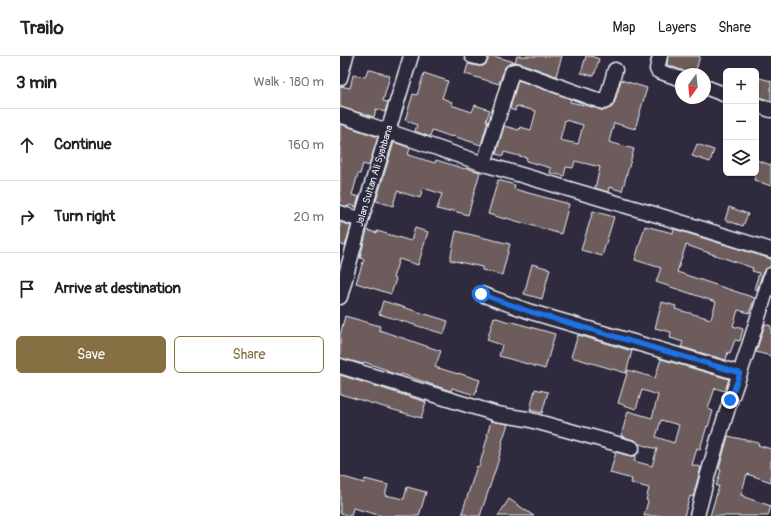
<!DOCTYPE html>
<meta charset="utf-8">
<style>
body{margin:0;font-family:Pangolin,sans-serif;background:#f6f6f6;color:#202124}
.controls{position:absolute;right:12px;top:12px;display:grid;overflow:hidden;border-radius:6px;box-shadow:0 1px 3px #0004}
.controls button{width:36px;height:36px;display:grid;place-items:center;padding:0;border:0;border-bottom:1px solid #e0e0e0;background:#fff;color:#202124;font:20px sans-serif}
.compass{position:absolute;left:335px;top:12px;width:36px;height:36px;border-radius:50%;background:#fff;box-shadow:0 1px 3px #0004;rotate:195deg}
.stop{position:absolute;width:12px;height:12px;margin:-9px;border:3px solid #1a73e8;border-radius:50%;background:#fff}
.stop.end{background:#1a73e8;border-color:#fff;box-shadow:0 1px 4px #0008}
.list{margin:0;padding:0;list-style:none}
h2{display:flex;justify-content:space-between;align-items:center;height:52px;margin:0;padding:0 16px;font-size:17px}
h2 small{font-size:13px;font-weight:400;color:#757577}
.list li{display:grid;grid-template-columns:26px 1fr auto;gap:12px;align-items:center;box-sizing:border-box;height:72px;padding:0 16px;border-top:1px solid #e0e0e0}
.list b{display:block;font-size:15px;white-space:nowrap}
.list em{font-size:13px;font-style:normal;color:#757577}
.actions{display:flex;gap:8px;padding:12px 16px}
.actions a{flex:1;padding:9px 0;border:1px solid #847042;border-radius:6px;text-align:center;font-size:14px;color:#847042}
.actions .main{background:#847042;color:#fff}
.icon{flex:none;width:22px;height:22px;fill:none;stroke:currentColor;stroke-width:2;stroke-linecap:round;stroke-linejoin:round}
.map{position:relative;flex:none;width:431px;height:460px;overflow:hidden}
header{display:flex;align-items:center;gap:24px;box-sizing:border-box;height:56px;padding:0 20px;background:#fff;border-bottom:1px solid #e0e0e0}
header strong{font-size:19px}
nav{display:flex;gap:22px;margin-inline-start:auto;font-size:14px}
main{display:flex}
aside{flex:1;background:#fff}
.map>svg:first-child{display:block}
.building{fill:#6e5c5b;stroke:#e8f1f8;fill-rule:evenodd}
.lines{fill:none;stroke-linecap:round;stroke-linejoin:round}
.minor-casing{stroke:#e8f1f8;stroke-width:17}
.minor{stroke:#2f2a3d;stroke-width:14}
.route{stroke:#1a73e8;stroke-width:5}
.labels{text-anchor:middle;dominant-baseline:central;stroke-width:3;stroke-linejoin:round;paint-order:stroke}
.street-label{font-size:10px;fill:#e8f1f8;stroke:#2f2a3d}
</style>
<header>
<strong>Trailo</strong>
<nav><a>Map</a><a>Layers</a><a>Share</a></nav>
</header>
<main>
<aside>
<h2>3 min<small>Walk · 180 m</small></h2>
<ul class="list">
<li><svg class="icon" aria-label="ahead" viewBox="0 0 24 24"><path d="M12 20V5M6 11l6-6 6 6"/></svg><div><b>Continue</b></div><em>160 m</em></li>
<li><svg class="icon" aria-label="right" viewBox="0 0 24 24"><path d="M7 20v-9h11M14 6l5 5-5 5"/></svg><div><b>Turn right</b></div><em>20 m</em></li>
<li><svg class="icon" aria-label="arrive" viewBox="0 0 24 24"><path d="M6 21V4h12l-3 4 3 4H6"/></svg><div><b>Arrive at destination</b></div></li>
</ul>
<div class="actions"><a class="main">Save</a><a>Share</a></div>
</aside>
<div class="map">
<svg width="431" height="460" viewBox="0 0 431 460">
<rect width="100%" height="100%" fill="#2f2a3d"/>
<filter id="ink" filterUnits="userSpaceOnUse"><feTurbulence type="fractalNoise" baseFrequency=".025" numOctaves="2"/><feDisplacementMap in="SourceGraphic" scale="8" xChannelSelector="R" yChannelSelector="G"/><feConvolveMatrix kernelMatrix="1 2 1 2 8 2 1 2 1" color-interpolation-filters="sRGB"/></filter>
<g filter="url(#ink)">
<g class="building">
<path d="M148 0H153L175 6 170 7 165 11 159 28 125 18 128 8 138 10H143L146 8 148 4Z"/>
<path d="M177 0H222L216 20 180 7 175 6Z"/>
<path d="M246 0H251L259 3 254 20 241 17Z"/>
<path d="M328 0H360L355 18H348L344 15 327 9Z"/>
<path d="M28 13 50 20 43 45 48 46 45 56 36 53 34 61 0 51V30L10 32 13 19 25 21Z"/>
<path d="M84 17 108 25 102 42 112 46 111 49 132 56 135 49 150 54 146 65H148L141 89 113 80 112 81 92 74 90 81 75 75 77 69 65 64 73 38 77 39Z"/>
<path d="M420 22 431 25V45L416 40V32Z"/>
<path d="M178 24 231 43 230 46 249 50 261 54H266L272 51 275 45 281 24 307 32 295 73 274 67 269 86 294 93 282 135 269 131 268 136 255 132 260 111 235 105 233 112 226 111 224 120 210 117 211 112 186 105 187 102 164 96 163 100 156 98 164 70 179 74 180 71 191 74 196 55 176 50 175 55 170 53ZM225 64 243 69 238 88 220 84Z"/>
<path d="M0 68 38 81 29 110 23 108 20 118H18L12 139 19 141 16 151 9 149 8 151 0 149Z"/>
<path d="M54 86 70 92 68 99 95 107 96 104 125 113 126 112 140 116 128 159 110 154 109 156 97 153 102 138 83 132 80 142 57 135 53 150 36 145Z"/>
<path d="M357 88 374 94 370 106 352 100Z"/>
<path d="M416 104 431 109V130L414 124 416 117Z"/>
<path d="M158 124 175 129 174 133 229 148 221 178 166 162 165 163 148 158Z"/>
<path d="M389 151 408 158 403 170 385 164Z"/>
<path d="M253 155 274 161 262 200 241 194Z"/>
<path d="M0 166 11 170 5 190 0 188Z"/>
<path d="M305 170 333 177 334 173 431 203V211L426 213 423 216 417 234 414 233 419 217 412 215 413 212 346 189 337 216 415 242 409 257 398 254 393 270 403 273 400 285 395 284 390 297 388 296 386 304 341 291 343 286 330 282 331 276 315 272 322 246 336 250 335 253 371 263 376 246 316 226 321 212 295 204Z"/>
<path d="M75 172 88 176 78 209 59 203 53 222 56 223 51 238 16 227 24 203 20 202 27 174 37 177V175L71 185Z"/>
<path d="M116 175 170 188 162 219 142 214V211L110 204Z"/>
<path d="M192 208 210 213 202 243 184 238Z"/>
<path d="M43 245 108 265 104 278 39 258Z"/>
<path d="M5 260 40 270 39 274 101 295 95 311 118 318V317L140 324 135 339 112 332 111 335 61 318 60 320 46 315 47 314 24 306 23 308 0 302V279Z"/>
<path d="M154 261 169 266V265L215 278 205 313 159 300 162 289 147 284Z"/>
<path d="M425 268 431 270V300L416 296Z"/>
<path d="M238 279 292 295 286 317 231 301Z"/>
<path d="M321 303 389 323 385 335 375 332 368 353 373 355 368 371 367 370 360 393 357 392 352 409 361 411 353 441 350 440 344 460H304L308 445 306 444 309 432 291 427 292 423 270 417 276 396 290 400 296 399 294 405 312 410 317 393 299 388 294 384 281 380 288 355 312 362 318 339 302 334 296 353 278 347 288 314 315 322ZM321 364 339 369 334 387 316 381Z"/>
<path d="M0 319 86 346 81 362 0 338Z"/>
<path d="M195 333 208 336 202 357 190 354Z"/>
<path d="M151 365 168 368 162 386 163 387 157 409 140 460H130L122 457 137 410 139 411 148 379H147Z"/>
<path d="M388 380 419 387 418 389 431 393V426L407 418 401 439 404 440V441L431 450 428 460H370L379 430H376L381 414 379 413Z"/>
<path d="M0 420 24 427 25 423 48 429 45 439 64 443 67 431 86 436 79 460H42L13 452 11 460 0 457Z"/>
<path d="M169 443 194 460H158Z"/>
</g>
<g class="lines">
<defs>
<g id="minor">
<path d="M132 0 140 2"/>
<path d="M320 0 317 13 318 15 341 23"/>
<path d="M0 22 6 0"/>
<path d="M365 31 386 39"/>
<path d="M416 49 431 54"/>
<path d="M0 59 144 108 314 158 431 194"/>
<path d="M144 108 172 16 174 15H177L263 46 266 45 267 42 275 14"/>
<path d="M0 157 21 164"/>
<path d="M141 238 191 256 399 317"/>
<path id="s1" d="M0 241 21 164 71 0"/>
<path d="M0 310 157 358 187 363 292 392"/>
<path d="M357 460C369 412 383 364 400 317 411 285 421 252 431 219"/>
</g>
</defs>
<use href="#minor" class="minor-casing"/>
<use href="#minor" class="minor"/>
</g>
</g>
<g class="lines" filter="url(#ink)">
<path class="route" d="M141 238 191 256 400 317 390 344"/>
</g>
<g class="labels">
<g class="street-label">
<text stroke="none"><textPath href="#s1" startOffset="126">Jalan Sultan Ali Syahbana</textPath></text>
</g>
</g>
</svg>
<div class="controls">
<button>+</button>
<button>−</button>
<button><svg class="icon" aria-label="layers" viewBox="0 0 24 24"><path d="M12 4l9 5-9 5-9-5zM3 14l9 5 9-5"/></svg></button>
</div>
<svg class="compass" viewBox="-18 -18 36 36"><path d="M0-13l5 13h-10z" fill="#e53935"/><path d="M0 13l5-13h-10z" fill="#757577"/></svg>
<div class="stop" style="left:141px;top:238px"></div>
<div class="stop end" style="left:390px;top:344px"></div>
</div>
</main>
